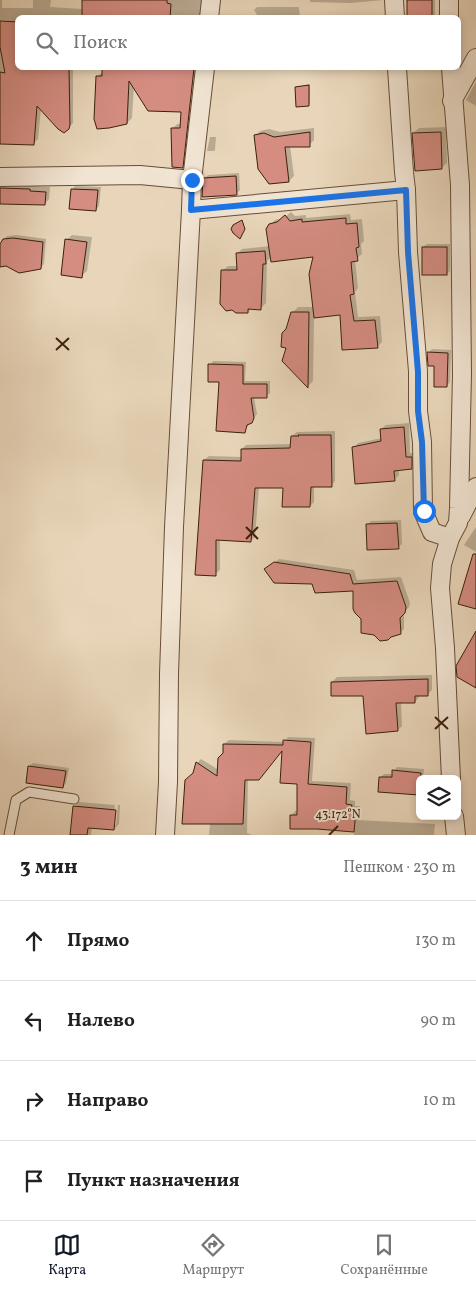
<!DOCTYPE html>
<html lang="ru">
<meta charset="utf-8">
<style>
body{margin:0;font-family:Vollkorn,serif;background:#f2f2f2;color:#202124}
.controls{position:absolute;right:15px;bottom:15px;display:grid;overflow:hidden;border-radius:8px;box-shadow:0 2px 8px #0003}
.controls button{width:45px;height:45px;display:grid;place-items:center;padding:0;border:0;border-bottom:1px solid #e0e0e0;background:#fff;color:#202124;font:25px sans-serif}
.stop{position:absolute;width:15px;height:15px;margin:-11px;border:4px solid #1a73e8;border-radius:50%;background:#fff}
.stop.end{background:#1a73e8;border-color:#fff;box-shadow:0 1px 5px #0008}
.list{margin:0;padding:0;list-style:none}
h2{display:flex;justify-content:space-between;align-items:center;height:65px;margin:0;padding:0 20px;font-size:21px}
h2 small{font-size:16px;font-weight:400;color:#757577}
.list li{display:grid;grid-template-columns:32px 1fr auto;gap:15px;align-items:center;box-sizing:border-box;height:80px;padding:0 20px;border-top:1px solid #e0e0e0}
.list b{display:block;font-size:19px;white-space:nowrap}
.list em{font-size:16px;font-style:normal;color:#757577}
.icon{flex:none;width:28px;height:28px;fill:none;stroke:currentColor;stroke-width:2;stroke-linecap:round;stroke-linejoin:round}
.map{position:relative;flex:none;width:476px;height:835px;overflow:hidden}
.search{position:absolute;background:#fff;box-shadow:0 2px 8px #0003;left:15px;right:15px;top:15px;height:55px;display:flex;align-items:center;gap:12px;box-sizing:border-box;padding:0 18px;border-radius:8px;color:#757577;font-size:19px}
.sheet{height:385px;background:#fff}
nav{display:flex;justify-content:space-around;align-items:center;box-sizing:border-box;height:70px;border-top:1px solid #e0e0e0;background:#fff;font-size:14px;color:#757577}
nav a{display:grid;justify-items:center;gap:2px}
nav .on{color:#111827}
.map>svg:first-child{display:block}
.shadow{fill:#0003}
.building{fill:#d58d82;stroke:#3c200d}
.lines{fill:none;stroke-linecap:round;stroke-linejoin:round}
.lane-casing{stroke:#674e38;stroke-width:11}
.street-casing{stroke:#674e38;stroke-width:20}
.lane{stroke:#f1e4d2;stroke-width:9}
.street{stroke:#f1e4d2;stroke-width:18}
.route{stroke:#1a73e8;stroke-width:6}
.ticks{fill:none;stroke:#3c200d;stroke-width:2}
.ticks-label{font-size:12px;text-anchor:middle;fill:#3c200d;stroke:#f1e4d2;stroke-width:4;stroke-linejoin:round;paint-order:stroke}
</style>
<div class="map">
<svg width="476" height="835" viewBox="0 0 476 835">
<rect width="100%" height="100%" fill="#e9d6ba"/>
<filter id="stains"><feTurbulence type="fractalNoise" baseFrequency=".004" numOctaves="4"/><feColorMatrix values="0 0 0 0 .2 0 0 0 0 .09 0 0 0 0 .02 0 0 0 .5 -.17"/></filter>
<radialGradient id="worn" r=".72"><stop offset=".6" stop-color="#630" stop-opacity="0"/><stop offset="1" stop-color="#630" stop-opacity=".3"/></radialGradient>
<g class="shadow">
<path d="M0 0H2V8H33V0H51L50 7 83 9V0H205L203 18H18V68H73V123L68 128 41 108 38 139 33 144 0 142Z"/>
<path d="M310 0H384L350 3 310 2Z"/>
<path d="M409 0H435V17L408 18Z"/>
<path d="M257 7H299L300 18H259L254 10Z"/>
<path d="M134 68H198L187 163 182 167 172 129 177 124H182V111L134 86 132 118 127 123 97 77 103 71 133 72Z"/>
<path d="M476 82V106L466 100Z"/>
<path d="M310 84V103L308 105 297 87Z"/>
<path d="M446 127 447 163 441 168 413 133 419 128Z"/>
<path d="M314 128V140L309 145 290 146 294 176 289 181 255 136 260 131 269 129 280 132Z"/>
<path d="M210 137H216L215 150 214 151H207Z"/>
<path d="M239 173 240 190 236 194 204 179 208 175Z"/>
<path d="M0 184H34V186L50 187 49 199 45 204 0 202Z"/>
<path d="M75 186 101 187 99 206 96 210 72 190Z"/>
<path d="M291 212 295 216 306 215V218L350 214 351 220 362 219 364 241 361 244 362 254 355 260 358 288 355 292 358 317 380 316 382 342 378 346 341 314 314 317 313 381 308 386 283 361 288 347V330L292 313 298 307H314L315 256 271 257 267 261 266 303 261 308H252L248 312 222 271 228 266H238L237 254 242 249 270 246V225L275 220 284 218Z"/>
<path d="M17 235 46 239 44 264 40 268 0 265V247L4 240 7 236Z"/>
<path d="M72 235 92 237 87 271 81 276 66 240Z"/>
<path d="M427 244H450V271L447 274 423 247Z"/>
<path d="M432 349 451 350 450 382 447 386 428 353Z"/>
<path d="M213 361 246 362 245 381H270V393L266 396 254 397 257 414 244 431 220 381 210 365Z"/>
<path d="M409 423 410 453H416V464L411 468 399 469V475L394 480 354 448 358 443 382 438 381 429 386 425Z"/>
<path d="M335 431V481L331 486H314V502L310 506 284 487H259L255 537 251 541 220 539V570L215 574 204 460 209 456 242 457V449L246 445 292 444V436L297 432Z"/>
<path d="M401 520 402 544 398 547 367 525 371 521Z"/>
<path d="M476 527V552L464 545Z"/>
<path d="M279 559 354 570 357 580 401 577 410 603 409 607 404 613V629L400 633 390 636 362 619 354 590 313 583 266 569Z"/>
<path d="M432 675V690L428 694 419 695V697L415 702H401L402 726 398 730 364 694 332 682 337 677Z"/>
<path d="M288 737 315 738 312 781 351 783 350 800 355 801V806H360L358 820 435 824 434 835H354V831L317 828 291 816 295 811H298V783L284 749 248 778 247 833 252 835H209L210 824 184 823 194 772 197 763 201 759 219 770 224 753V744L229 740 284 742Z"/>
<path d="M33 763 69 768 66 783 63 787 29 766Z"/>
<path d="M397 767 424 769 423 779H420L419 794 381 777 384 774H393L394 771Z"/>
<path d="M79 802 115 805 113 825H116L118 805H120L119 824 114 829 92 827 91 835H71L74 807Z"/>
</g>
<g class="building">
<path d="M82 0H167V3L171 4 170 18H82Z"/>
<rect x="407" y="0" width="25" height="18"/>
<path d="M0 21 18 22V68H69L70 125 69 129 64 133 58 129 37 106 34 145 0 144V72L5 73 0 47Z"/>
<path d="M102 68H194L183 168 172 167 171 128H180L181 112 148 111 129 81 127 124 109 128 97 129 94 119 96 76H102Z"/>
<path d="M309 85V106L296 107 295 87Z"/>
<path d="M310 132V147H285L289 182 269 184 258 169 254 135 264 133 274 137Z"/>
<path d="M441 132 442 169 415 171 412 133Z"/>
<path d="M236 176 237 195 202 197 203 178Z"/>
<path d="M0 188 30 189V191L46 192 45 205 0 204Z"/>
<path d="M71 189 98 190 96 211 69 209Z"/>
<path d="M285 215 290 221 302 219V222L346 218V224L357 223 359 247 356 248 358 261 351 262 354 294 350 295 354 321 375 320 378 348 342 350 340 315 314 318 309 274 313 257 271 262 266 229 269 224 277 222Z"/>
<path d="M242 220 245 229 240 239 233 233 231 229 233 225Z"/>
<path d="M13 238 43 242 41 269 19 273 6 266 0 267V244L3 239Z"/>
<path d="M65 239 87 242 82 278 61 275Z"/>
<rect x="422" y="247" width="25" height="28"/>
<path d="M265 251 266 264H263L261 310 248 309V313H236L232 310 226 311 220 304 221 270H237L236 253Z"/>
<path d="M291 312H309L308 388 282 361 286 348 281 347 282 333 286 329Z"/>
<path d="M427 352 448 353 447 387H434V366H428Z"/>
<path d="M208 364 243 365V384H267V398H251L254 418 252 423 247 425 245 433 216 431 219 382H208Z"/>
<path d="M404 427 406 457H412V469L394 471 395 481 355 484 352 447 381 441 380 429Z"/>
<path d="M298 435H331L332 487H311L310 507H282L283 488H255L251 542 216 540V576L195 575 203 460 241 461V449L290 448 291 436H299Z"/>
<path d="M397 523 399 549 367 550 366 524Z"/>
<path d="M473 554H476V609L458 604Z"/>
<path d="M274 562 350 574 353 584 397 581 406 607 405 613 400 618 401 634 391 637 388 640 380 641 374 635 361 633V619L355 613 353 609V591L315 593 312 584 274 583 264 569Z"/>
<path d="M476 631V688L457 677 456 666Z"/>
<path d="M428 679V696H415V703H396L398 731 366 734 363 696H331V682Z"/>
<path d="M283 740 311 742 308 784 347 787 346 804 352 805 351 810H356L354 832 317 829H290V815H297V784L280 783 282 751 259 780H245L243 824H182L185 780 193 773 196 762 217 776 218 758 223 753V744L283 745Z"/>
<path d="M28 766 66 771 63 788 26 783Z"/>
<path d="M392 770 421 773 419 795 378 792 379 777H392Z"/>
<path d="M73 806 116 810 114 830 88 828 87 835H70Z"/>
</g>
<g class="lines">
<defs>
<path id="lane" d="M9 835 16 800 29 792 74 799"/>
<g id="street">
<path d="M394 0 395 18"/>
<path d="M449 0V18"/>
<path d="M209 18 211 0"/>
<path d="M397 68 404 172 406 190 408 252 418 371V411L422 442 423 511 432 532 450 538"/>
<path d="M452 101 476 58"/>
<path d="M0 177 140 175 192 180"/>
<path d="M191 210 406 190"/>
<path d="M461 516 476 487"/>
<path d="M451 779 445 648 440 588 442 564 450 538 458 523 459 508 462 374 460 185 451 68"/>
<path d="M454 816 456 835"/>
<path d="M165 835 168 782 169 674 174 527 191 210 192 180 205 68"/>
</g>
</defs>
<use href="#lane" class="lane-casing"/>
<use href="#street" class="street-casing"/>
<use href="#lane" class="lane"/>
<use href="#street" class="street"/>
</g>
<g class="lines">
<path class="route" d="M192 180 191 210 406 190 408 252 418 372V411L422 442 424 511"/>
</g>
<path class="ticks" d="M56 338 69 350M56 350 69 338M246 527 258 539M246 539 258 527M435 717 448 729M435 729 448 717M329 835 338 826"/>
<g class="ticks-label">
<text x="338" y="818">43.172°N</text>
</g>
<rect width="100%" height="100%" filter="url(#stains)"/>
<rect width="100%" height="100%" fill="url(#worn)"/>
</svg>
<div class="controls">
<button><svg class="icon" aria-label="layers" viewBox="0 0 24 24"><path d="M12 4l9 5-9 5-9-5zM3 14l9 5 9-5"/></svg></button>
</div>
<div class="stop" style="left:424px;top:511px"></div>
<div class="stop end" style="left:192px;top:180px"></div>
<div class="search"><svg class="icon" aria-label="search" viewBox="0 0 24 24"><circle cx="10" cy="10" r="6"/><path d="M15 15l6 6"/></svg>Поиск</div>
</div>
<section class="sheet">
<h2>3 мин<small>Пешком · 230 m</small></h2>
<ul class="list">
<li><svg class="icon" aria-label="ahead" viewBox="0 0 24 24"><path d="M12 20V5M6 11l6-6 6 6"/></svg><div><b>Прямо</b></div><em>130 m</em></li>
<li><svg class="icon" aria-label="left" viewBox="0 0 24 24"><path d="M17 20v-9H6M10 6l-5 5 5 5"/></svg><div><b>Налево</b></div><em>90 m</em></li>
<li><svg class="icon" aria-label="right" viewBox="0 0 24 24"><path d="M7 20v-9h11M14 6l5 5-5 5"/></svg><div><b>Направо</b></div><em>10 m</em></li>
<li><svg class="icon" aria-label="arrive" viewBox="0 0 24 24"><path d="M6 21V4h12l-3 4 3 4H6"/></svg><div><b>Пункт назначения</b></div></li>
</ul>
</section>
<nav>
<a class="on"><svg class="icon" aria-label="map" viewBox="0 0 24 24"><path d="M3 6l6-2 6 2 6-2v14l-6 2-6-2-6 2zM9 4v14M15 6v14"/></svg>Карта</a>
<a><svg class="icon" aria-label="directions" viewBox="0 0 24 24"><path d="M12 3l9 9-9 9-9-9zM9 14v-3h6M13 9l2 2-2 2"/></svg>Маршрут</a>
<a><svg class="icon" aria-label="saved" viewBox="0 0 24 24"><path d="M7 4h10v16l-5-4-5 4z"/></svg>Сохранённые</a>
</nav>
